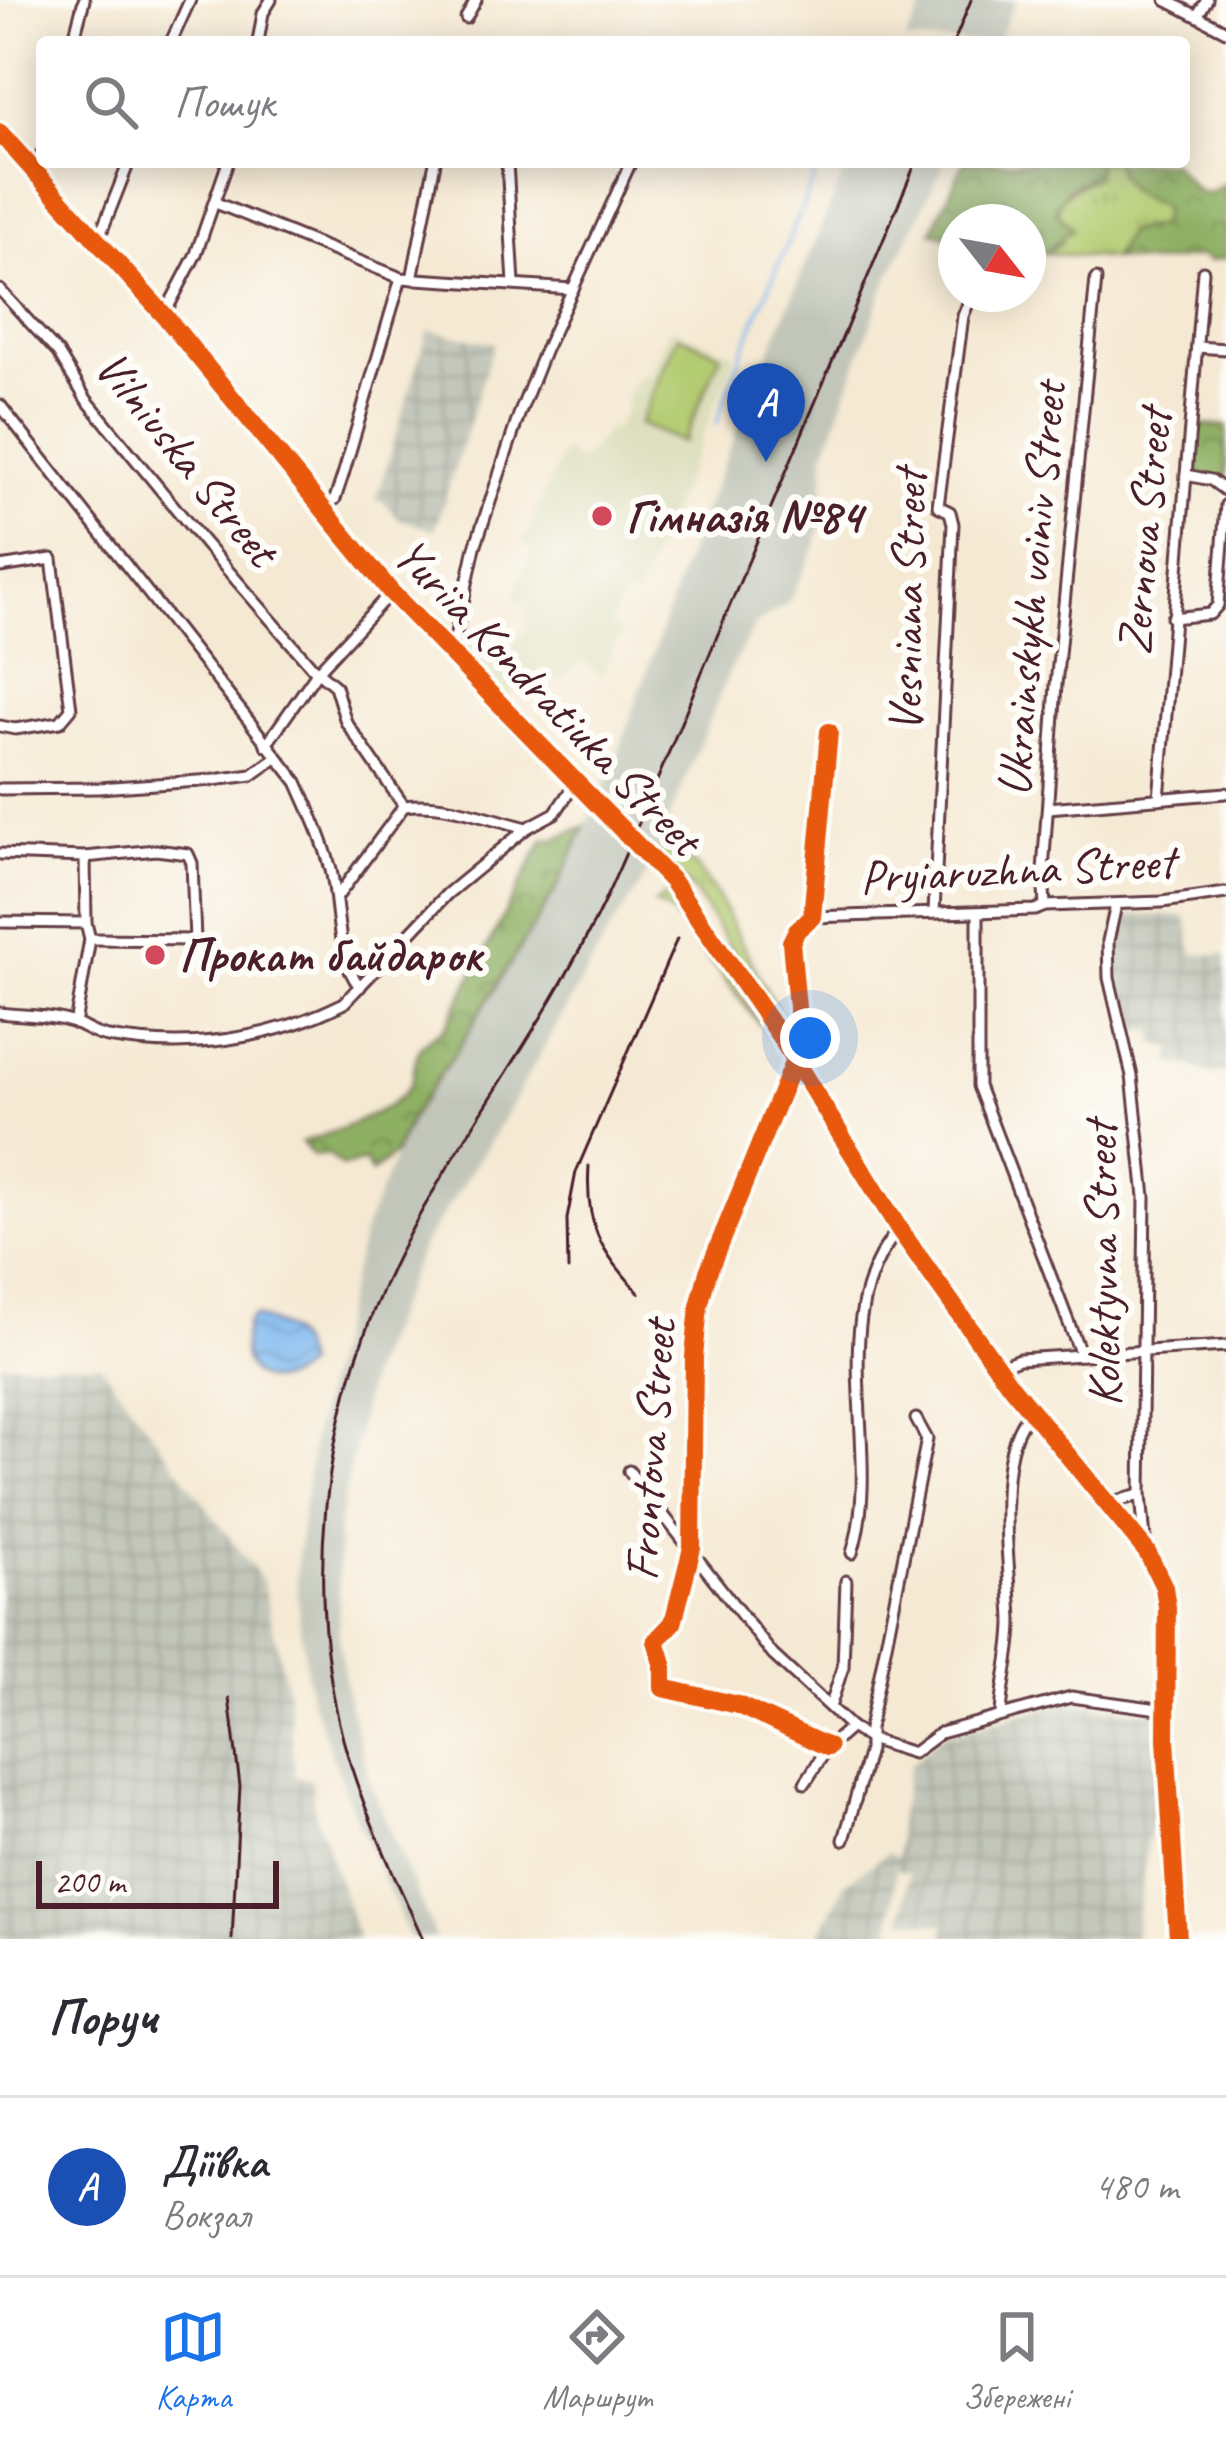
<!DOCTYPE html>
<html lang="uk">
<meta charset="utf-8">
<style>
body{margin:0;font-family:Caveat,sans-serif;background:#f2f2f3;color:#2b2b33}
.compass{position:absolute;left:938px;top:204px;width:108px;height:108px;border-radius:50%;background:#fff;box-shadow:0 6px 30px #0003;rotate:121deg}
.scale{position:absolute;left:36px;bottom:30px;width:243px;box-sizing:border-box;padding-left:12px;border:6px solid #4a1f2b;border-top:0;font-size:33px;line-height:42px;white-space:nowrap;color:#4a1f2b;-webkit-text-stroke:9px #fdfcf7;paint-order:stroke}
.you{position:absolute;left:810px;top:1038px;width:42px;height:42px;margin:-30px;border:9px solid #fff;border-radius:50%;background:#1a73e8;box-shadow:0 0 0 18px #1a73e833}
.badge{display:grid;place-items:center;width:78px;height:78px;border-radius:50%;background:#1a73e8;color:#fff;font-size:39px;font-weight:700}
.pin{position:absolute;translate:-50% -99px;filter:drop-shadow(0 3px 6px #0008)}
.pin::after{content:'';position:absolute;top:63px;width:42px;height:36px;background:inherit;clip-path:polygon(0 0,100% 0,50% 100%)}
.list{margin:0;padding:0;list-style:none}
h2{display:flex;justify-content:space-between;align-items:center;height:156px;margin:0;padding:0 48px;font-size:51px}
h2 small{font-size:39px;font-weight:400;color:#7c7c81}
.list li{display:grid;grid-template-columns:78px 1fr auto;gap:36px;align-items:center;box-sizing:border-box;height:180px;padding:0 48px;border-top:3px solid #e1e1e2}
.list b{display:block;font-size:45px;white-space:nowrap}
.list p{margin:0;font-size:39px;white-space:nowrap;color:#7c7c81}
.list em{font-size:39px;font-style:normal;color:#7c7c81}
.icon{flex:none;width:66px;height:66px;fill:none;stroke:currentColor;stroke-width:2;stroke-linecap:round;stroke-linejoin:round}
.map{position:relative;flex:none;width:1226px;height:1939px;overflow:hidden}
.search{position:absolute;background:#fff;box-shadow:0 6px 30px #0003;left:36px;right:36px;top:36px;height:132px;display:flex;align-items:center;gap:30px;box-sizing:border-box;padding:0 42px;border-radius:12px;color:#7c7c81;font-size:45px}
.sheet{height:336px;background:#fff}
nav{display:flex;justify-content:space-around;align-items:center;box-sizing:border-box;height:168px;border-top:3px solid #e1e1e2;background:#fff;font-size:33px;color:#7c7c81}
nav a{display:grid;justify-items:center;gap:6px}
nav .on{color:#1a73e8}
.map>svg:first-child{display:block}
.built{fill:#dcdebc}
.industrial{fill:url(#industrial-grid)}
.railway{fill:#c2c6b9}
.grass{fill:url(#grass-tufts);stroke:#7e764e;stroke-width:3}
.forest{fill:url(#forest-crowns);stroke:#6c6848;stroke-width:3}
.pitch{fill:#b3cc72;stroke:#7e764e;stroke-width:3}
.water{fill:url(#water-waves);stroke:#646c8e;stroke-width:3}
.lines{fill:none;stroke-linecap:round;stroke-linejoin:round}
.stream{stroke:#7fb9f0;stroke-width:3}
.minor-casing{stroke:#643d44;stroke-width:15}
.minor{stroke:#fff;stroke-width:9}
.rail{stroke:#4a1f2b;stroke-width:3}
.minor-bridge-casing{stroke:#643d44;stroke-width:15;stroke-linecap:butt}
.minor-bridge{stroke:#fff;stroke-width:9}
.cycleway-casing{stroke:#fdfcf7;stroke-width:26}
.cycleway{stroke:#e8590c;stroke-width:18}
.poi-dot{fill:#d1495b;stroke:#fdfcf7;stroke-width:4.5}
.labels{text-anchor:middle;dominant-baseline:central;stroke-width:12;stroke-linejoin:round;paint-order:stroke}
.street-label{font-size:48px;fill:#4a1f2b;stroke:#fdfcf7}
.poi-label{font-size:48px;font-weight:bold;fill:#4a1f2b;stroke:#fdfcf7;text-anchor:start}
</style>
<div class="map">
<svg width="1226" height="1939" viewBox="0 0 1226 1939">
<defs>
<pattern id="industrial-grid" width="8" height="8" patternUnits="userSpaceOnUse" patternTransform="scale(3)"><rect width="8" height="8" fill="#c2c6b9"/><path d="M0 4h8M4 0v8" fill="none" stroke="#a8aa9f"/></pattern>
<pattern id="grass-tufts" width="24" height="20" patternUnits="userSpaceOnUse" patternTransform="scale(3)"><rect width="24" height="20" fill="#b3cc72"/><path d="M3 7l-1-3M5 7V3M7 7l1-3M15 17l-1-3M17 17v-4M19 17l1-3" fill="none" stroke="#9baf63"/></pattern>
<pattern id="forest-crowns" width="20" height="18" patternUnits="userSpaceOnUse" patternTransform="scale(3)"><rect width="20" height="18" fill="#8eb064"/><path d="M2 6a3 3 0 1 1 6 0M12 15a3 3 0 1 1 6 0" fill="none" stroke="#768f53"/></pattern>
<pattern id="water-waves" width="16" height="10" patternUnits="userSpaceOnUse" patternTransform="scale(3)"><rect width="16" height="10" fill="#7fb9f0"/><path d="M0 5q4-4 8 0t8 0" fill="none" stroke="#6a96c3"/></pattern>
</defs>
<rect width="100%" height="100%" fill="#fdfcf7"/>
<filter id="ink" filterUnits="userSpaceOnUse"><feTurbulence type="fractalNoise" baseFrequency=".00833" numOctaves="2"/><feDisplacementMap in="SourceGraphic" scale="24" xChannelSelector="R" yChannelSelector="G"/><feConvolveMatrix kernelMatrix="1 2 1 2 8 2 1 2 1" color-interpolation-filters="sRGB"/></filter>
<filter id="wash" filterUnits="userSpaceOnUse"><feTurbulence type="fractalNoise" baseFrequency=".004" numOctaves="4" result="noise"/><feDisplacementMap in="SourceGraphic" scale="48" xChannelSelector="R" yChannelSelector="G"/><feGaussianBlur stdDeviation="2.7" result="paint"/><feColorMatrix in="noise" values="0 0 0 0 0 0 0 0 0 0 0 0 0 0 0 0 0 1.4 0 .05"/><feComposite in="paint" operator="in"/></filter>
<g filter="url(#wash)">
<rect width="100%" height="100%" fill="#f5e9d3"/>
<path class="built" d="M670 327 736 354 635 600 624 595 610 626 621 632 601 676 583 660 559 681 545 667 507 697 462 649 475 637 504 662 526 626 525 602 515 600 519 578 532 551 522 542 564 450 579 462 609 429 615 430 628 404 624 401 639 375H649Z"/>
<g class="industrial">
<path d="M428 330 494 343 435 530 399 519 382 500 376 501Z"/>
<path d="M1116 915 1186 916 1193 954 1226 955V1072L1215 1076 1192 1066 1171 1064 1172 1047 1155 1043 1154 1029 1127 1031 1115 955Z"/>
<path d="M0 1363 100 1364 262 1581 288 1692 295 1777 311 1779 314 1808 358 1939H0Z"/>
<path d="M1069 1702 1156 1713 1158 1826 1150 1828 1134 1939H943L945 1924 902 1919 909 1873 897 1870 896 1861 890 1939H817L845 1883 888 1852 897 1858 898 1823 909 1766 942 1735Z"/>
</g>
<g class="railway">
<path d="M927 0H1016L997 42H905Z"/>
<path d="M848 162H945L883 290 825 453 823 513 816 546 788 603 755 625 730 670 643 882 612 927 493 1137 421 1248 369 1375 338 1528 339 1638 347 1695 371 1785 436 1939H410L351 1807 310 1696 300 1626 296 1573 301 1524 314 1433 337 1336 364 1230 412 1115 456 1052 559 884 617 758 692 540Z"/>
</g>
<g class="grass">
<path d="M1098 162H1115L1127 189 1165 208 1160 225 1127 232 1113 259 1045 253 1062 242C1052 193 1059 199 1095 176Z"/>
<path d="M663 844 697 867 716 894 786 1027 781 1025 694 892 658 853Z"/>
<path d="M663 897H672L688 914 772 1040 680 923 668 910 655 904Z"/>
</g>
<g class="forest">
<path d="M964 162H1098V164L1096 176 1068 188 1056 211 1072 229 1045 253 1028 252V222H956V238L932 232Z"/>
<path d="M1115 162H1171L1198 192 1210 193 1226 183V258L1208 261 1201 256 1155 263 1113 259 1127 232 1160 225 1164 208C1141 196 1119 190 1115 162Z"/>
<path d="M1195 425 1226 426V483L1190 472Z"/>
<path d="M585 826 559 884 456 1052 412 1115 394 1154 371 1173 365 1161 343 1167 327 1154 313 1156 302 1142C330 1134 397 1110 410 1085 416 1072 413 1052 426 1041 434 1034 440 1034 447 1024L544 839H555Z"/>
</g>
<path class="pitch" d="M678 335 721 354 683 442 639 424Z"/>
<path class="water" d="M254 1316C284 1326 299 1334 305 1366 289 1382 258 1390 246 1363 240 1350 244 1336 247 1323Z"/>
<g class="lines">
<path class="stream" d="M716 424 743 350 821 162"/>
</g>
</g>
<g filter="url(#ink)">
<g class="lines">
<defs>
<g id="minor">
<path d="M1166 0 1226 31"/>
<path d="M1197 16 1207 0"/>
<path d="M466 18 476 0"/>
<path d="M73 42 84 0"/>
<path d="M171 42 190 0"/>
<path d="M258 42 263 13 271 0"/>
<path d="M0 133 164 315 391 592 576 782 555 813 527 828 447 894 344 1003C271 1040 188 1051 108 1037 94 1035 86 1028 74 1023 53 1015 22 1016 0 1013"/>
<path d="M507 162 514 284"/>
<path d="M34 170 42 153"/>
<path d="M216 203 401 278 573 289"/>
<path d="M97 243 129 162"/>
<path d="M412 279 435 162"/>
<path d="M0 290 58 353 86 399 205 544 312 667 335 686 346 722 404 806C445 801 488 818 527 828"/>
<path d="M164 315 196 254 228 162"/>
<path d="M1197 347 1226 349"/>
<path d="M0 405 297 782C310 811 323 838 331 870 340 908 335 956 360 987"/>
<path d="M1186 475 1211 480 1226 491"/>
<path d="M322 511 335 499 343 475 401 278"/>
<path d="M0 567 52 559 71 709 60 722 15 729 0 726"/>
<path d="M1172 618 1210 614 1218 605 1226 505"/>
<path d="M452 652 475 547 519 415 544 352 631 162"/>
<path d="M266 745 318 671 391 592"/>
<path d="M0 789 99 788 213 780 252 775 277 757"/>
<path d="M1159 799 1203 271"/>
<path d="M1048 808 1226 793"/>
<path d="M0 854 85 857 156 850 188 854 192 863 195 940 90 939"/>
<path d="M672 881 779 1035 899 1229 1010 1385 1157 1568 1167 1607 1166 1739 1178 1939"/>
<path d="M337 897 404 806"/>
<path d="M1116 905 1108 941 1109 978 1132 1076 1145 1197 1141 1495 1146 1549"/>
<path d="M1045 906 1043 871 1056 685 1096 279"/>
<path d="M934 912 953 524 950 512 938 506 963 316 972 294"/>
<path d="M978 913V1086L1081 1355"/>
<path d="M812 917 1035 910 1045 906 1162 902 1226 893"/>
<path d="M0 922 86 923"/>
<path d="M75 1024 90 939 86 923 85 857"/>
<path d="M998 1367 1019 1359 1226 1346"/>
<path d="M629 1471 773 1655 851 1727 869 1739 913 1753 940 1733 1071 1697 1166 1710"/>
<path d="M1107 1503 1141 1495"/>
<path d="M852 1553C885 1451 821 1319 899 1229"/>
<path d="M830 1707 843 1667 846 1581"/>
<path d="M1001 1715C1002 1684 1012 1654 1012 1622 1011 1570 990 1451 1031 1412"/>
<path d="M828 1747 738 1705 663 1688V1663L656 1641 673 1623 692 1548 694 1357 699 1306 708 1272 793 1063 798 1018 791 942 797 930 812 917 829 732"/>
<path d="M805 1783 828 1747 851 1727"/>
<path d="M844 1840 869 1750V1729L927 1439 916 1419"/>
</g>
</defs>
<use href="#minor" class="minor-casing"/>
<use href="#minor" class="minor"/>
<g class="rail">
<path d="M954 42 971 0"/>
<path d="M589 1166C585 1227 600 1249 639 1293"/>
<path d="M568 1270 567 1219 576 1172 677 939"/>
<path d="M229 1698 240 1786 232 1939"/>
<path d="M423 1939C392 1870 356 1797 339 1723 302 1556 329 1386 408 1236 469 1122 549 1019 604 902 642 820 675 736 710 653 780 490 848 326 916 162"/>
</g>
<defs>
<path id="minor-bridge" d="M576 782 672 881"/>
</defs>
<use href="#minor-bridge" class="minor-bridge-casing"/>
<use href="#minor-bridge" class="minor-bridge"/>
<defs>
<g id="cycleway">
<path d="M0 133 164 315 391 592 672 881 779 1035 899 1229 1010 1385 1147 1552 1164 1587 1167 1607 1166 1739 1178 1939"/>
<path d="M828 1747 738 1705 663 1688V1663L656 1641 673 1623 692 1548 694 1357 699 1306 708 1272 793 1063 798 1018 791 942 797 930 812 917 829 732"/>
</g>
</defs>
<use href="#cycleway" class="cycleway-casing"/>
<use href="#cycleway" class="cycleway"/>
</g>
</g>
<g class="poi-dot">
<circle cx="602" cy="516" r="12"/>
<circle cx="155" cy="955" r="12"/>
</g>
<g class="labels">
<g class="street-label">
<text transform="translate(187 458) rotate(51)">Vilniuska Street</text>
<text transform="translate(1144 532) rotate(-85)">Zernova Street</text>
<text transform="translate(1031 589) rotate(-85)">Ukrainskykh voiniv Street</text>
<text transform="translate(907 601) rotate(-89)">Vesniana Street</text>
<text transform="translate(548 696) rotate(46)">Yuriia Kondratiuka Street</text>
<text transform="translate(1017 869) rotate(-3)">Pryiaruzhna Street</text>
<text transform="translate(1102 1264) rotate(-91)">Kolektyvna Street</text>
<text transform="translate(650 1450) rotate(-86)">Frontova Street</text>
</g>
<g class="poi-label">
<text x="626" y="516">Гімназія №84</text>
<text x="179" y="955">Прокат байдарок</text>
</g>
</g>
</svg>
<svg class="compass" viewBox="-18 -18 36 36"><path d="M0-13l5 13h-10z" fill="#e53935"/><path d="M0 13l5-13h-10z" fill="#7c7c81"/></svg>
<div class="scale">200 m</div>
<div class="you"></div>
<div class="pin badge" style="left:766px;top:462px;background:#1a4fb4">A</div>
<div class="search"><svg class="icon" aria-label="search" viewBox="0 0 24 24"><circle cx="10" cy="10" r="6"/><path d="M15 15l6 6"/></svg>Пошук</div>
</div>
<section class="sheet">
<h2>Поруч<small></small></h2>
<ul class="list">
<li><span class="badge" style="background:#1a4fb4">A</span><div><b>Діївка</b><p>Вокзал</p></div><em>480 m</em></li>
</ul>
</section>
<nav>
<a class="on"><svg class="icon" aria-label="map" viewBox="0 0 24 24"><path d="M3 6l6-2 6 2 6-2v14l-6 2-6-2-6 2zM9 4v14M15 6v14"/></svg>Карта</a>
<a><svg class="icon" aria-label="directions" viewBox="0 0 24 24"><path d="M12 3l9 9-9 9-9-9zM9 14v-3h6M13 9l2 2-2 2"/></svg>Маршрут</a>
<a><svg class="icon" aria-label="saved" viewBox="0 0 24 24"><path d="M7 4h10v16l-5-4-5 4z"/></svg>Збережені</a>
</nav>
